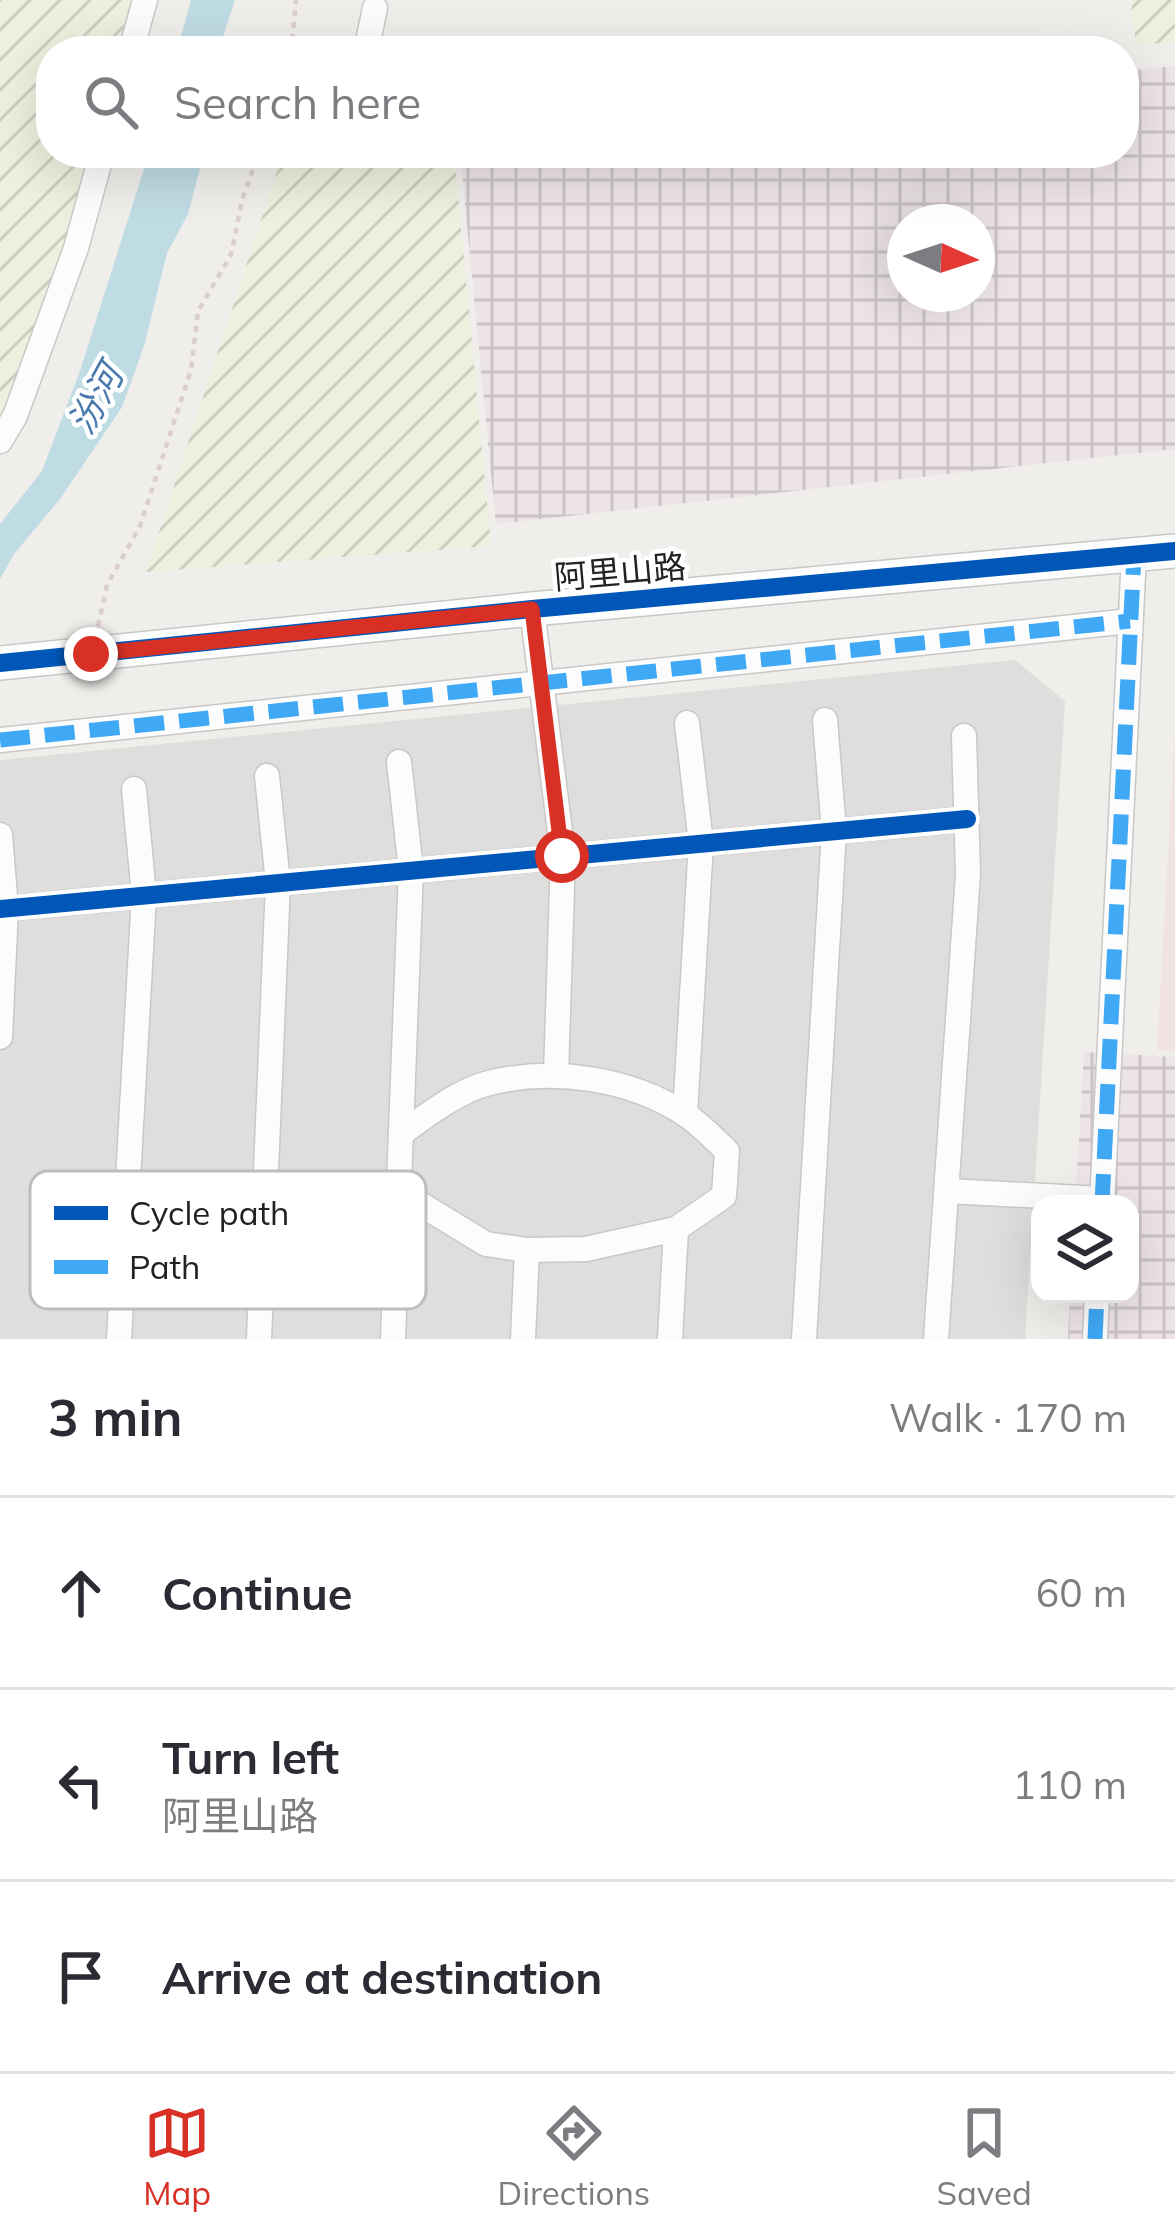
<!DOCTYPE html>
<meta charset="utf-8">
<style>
body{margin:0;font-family:Mulish,"Noto Sans SC",sans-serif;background:#f7f7f7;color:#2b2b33}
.controls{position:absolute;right:36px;bottom:36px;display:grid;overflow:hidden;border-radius:24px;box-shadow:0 12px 48px #0002}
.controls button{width:108px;height:108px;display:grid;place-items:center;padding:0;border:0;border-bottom:3px solid #e1e1e2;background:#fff;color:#2b2b33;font:60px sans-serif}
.compass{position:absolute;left:887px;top:204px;width:108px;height:108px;border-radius:50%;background:#fff;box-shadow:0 12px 48px #0002;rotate:93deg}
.stop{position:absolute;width:36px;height:36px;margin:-27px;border:9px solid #d93025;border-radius:50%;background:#fff}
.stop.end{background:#d93025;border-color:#fff;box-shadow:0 3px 12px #0008}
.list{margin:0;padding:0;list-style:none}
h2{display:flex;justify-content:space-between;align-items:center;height:156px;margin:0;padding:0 48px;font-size:51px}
h2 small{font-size:39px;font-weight:400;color:#7c7c81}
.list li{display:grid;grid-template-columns:78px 1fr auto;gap:36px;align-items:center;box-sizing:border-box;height:192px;padding:0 48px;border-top:3px solid #e1e1e2}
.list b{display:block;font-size:45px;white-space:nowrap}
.list p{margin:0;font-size:39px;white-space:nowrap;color:#7c7c81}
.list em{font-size:39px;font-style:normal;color:#7c7c81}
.icon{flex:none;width:66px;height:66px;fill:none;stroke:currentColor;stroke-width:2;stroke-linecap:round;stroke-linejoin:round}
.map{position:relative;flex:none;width:1175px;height:1339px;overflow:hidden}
.search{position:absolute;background:#fff;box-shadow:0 12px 48px #0002;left:36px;right:36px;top:36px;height:132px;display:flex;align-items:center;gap:30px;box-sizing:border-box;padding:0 42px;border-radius:48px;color:#7c7c81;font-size:45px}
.sheet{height:732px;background:#fff}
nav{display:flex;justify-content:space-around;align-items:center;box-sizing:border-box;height:168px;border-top:3px solid #e1e1e2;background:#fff;font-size:33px;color:#7c7c81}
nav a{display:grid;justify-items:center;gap:6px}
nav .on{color:#d93025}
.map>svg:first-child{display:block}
.residential{fill:#dfdedc}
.commercial{fill:#f1e3e1}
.industrial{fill:url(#industrial-grid);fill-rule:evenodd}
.farmland{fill:url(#farmland-furrows)}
.water{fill:#bfdbe3}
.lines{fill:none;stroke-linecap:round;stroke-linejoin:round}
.minor-casing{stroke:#c9c8c7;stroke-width:27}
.tertiary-casing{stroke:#c9c8c7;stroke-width:36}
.path{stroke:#dccecd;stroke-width:4.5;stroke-dasharray:6 6;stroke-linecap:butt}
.minor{stroke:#fdfcfc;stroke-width:24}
.tertiary{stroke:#fdfcfc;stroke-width:33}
.quiet{stroke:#3fa9f5;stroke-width:15;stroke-dasharray:30 15;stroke-linecap:butt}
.cycleway-casing{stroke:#fff;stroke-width:26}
.cycleway{stroke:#0057b8;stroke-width:18}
.route{stroke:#d93025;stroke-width:15}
.labels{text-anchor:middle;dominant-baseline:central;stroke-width:9;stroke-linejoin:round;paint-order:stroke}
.street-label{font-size:33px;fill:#222;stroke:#fff}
.water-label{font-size:36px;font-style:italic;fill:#4a7aab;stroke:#fff}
.key{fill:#fff;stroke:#bdbdbd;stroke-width:3}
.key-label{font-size:33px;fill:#222}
</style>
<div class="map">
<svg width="1175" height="1339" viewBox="0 0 1175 1339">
<defs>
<pattern id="industrial-grid" width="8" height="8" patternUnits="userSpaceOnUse" patternTransform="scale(3)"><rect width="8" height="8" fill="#ede4e9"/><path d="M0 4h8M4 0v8" fill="none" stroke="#cbc3c8"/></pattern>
<pattern id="farmland-furrows" width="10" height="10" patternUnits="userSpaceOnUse" patternTransform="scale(3)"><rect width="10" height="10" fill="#efefdf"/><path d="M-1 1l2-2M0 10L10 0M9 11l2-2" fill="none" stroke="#cdcdbf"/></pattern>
</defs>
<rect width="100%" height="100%" fill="#f0eeeb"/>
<path class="residential" d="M1015 660 1065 701 1025 1339H0V760Z"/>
<path class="commercial" d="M1175 728V1051L1157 1050Z"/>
<g class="industrial">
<path d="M1175 66V449L496 524 460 153H1124V71ZM905 222H977V294H905Z"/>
<path d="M1084 1052 1175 1057V1339H1068L1070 1294H1130V1204H1075Z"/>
</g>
<g class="farmland">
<path d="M0 0H131L117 51H51V153H90L72 223 0 426Z"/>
<path d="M1131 0H1175V42L1136 45Z"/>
<path d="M329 153H454L491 546 146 572 281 159Z"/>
</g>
<g class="water">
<path d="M191 0H235L218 51H177Z"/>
<path d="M149 153H204L188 214 167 253 144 346 122 407 60 499 14 554 0 579V524L42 471 80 371Z"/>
</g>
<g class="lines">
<defs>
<g id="minor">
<path d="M131 51 145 0"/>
<path d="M366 51 375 8"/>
<path d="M0 441 15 416 76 248 102 153"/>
<path d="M532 609 563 856 556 1075"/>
<path d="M0 740 1130 621"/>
<path d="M0 835 6 909 0 1037"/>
<path d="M0 909 967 819"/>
<path d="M685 1114 701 843 687 723"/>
<path d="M399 1191 486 1244 527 1250 586 1249 676 1229 724 1196 727 1151C714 1139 700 1124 685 1114 629 1078 553 1067 489 1083 460 1090 425 1116 401 1134"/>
<path d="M947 1191 1102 1199"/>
<path d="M1102 1204 1134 555"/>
<path d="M119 1339 144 895 134 789"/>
<path d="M259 1339 278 883 267 776"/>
<path d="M393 1339 411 870 399 762"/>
<path d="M523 1339 527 1250"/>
<path d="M670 1339 676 1229"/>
<path d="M804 1339 834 831 825 720"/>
<path d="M936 1339 968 874 964 736"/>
<path d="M1095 1339 1097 1294"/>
</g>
<path id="tertiary" d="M0 663 532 609 1175 551"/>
</defs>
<use href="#minor" class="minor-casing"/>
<use href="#tertiary" class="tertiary-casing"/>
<g class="path">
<path d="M288 51 292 43 296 0"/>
<path d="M98 626 107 585 140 526 191 370 198 311 231 255 242 200 259 153"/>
</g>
<use href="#minor" class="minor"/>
<use href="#tertiary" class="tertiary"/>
<g class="quiet">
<path d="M0 740 1130 621"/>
<path d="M1102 1204 1134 555"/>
<path d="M1095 1339 1097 1294"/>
</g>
<defs>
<g id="cycleway">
<path d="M0 663 532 609 1175 551"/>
<path d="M0 909 967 819"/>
</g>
</defs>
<use href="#cycleway" class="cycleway-casing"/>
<use href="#cycleway" class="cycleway"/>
</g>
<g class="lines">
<path class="route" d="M91 654 532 609 562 856"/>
</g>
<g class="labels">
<g class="street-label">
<text transform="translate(620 571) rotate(-5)">阿里山路</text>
</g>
<g class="water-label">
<text transform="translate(95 399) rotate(-61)">汾河</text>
</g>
</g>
<rect x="30" y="1171" width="396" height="138" rx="18" class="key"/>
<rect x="54" y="1206" width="54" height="14" fill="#0057b8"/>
<rect x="54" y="1260" width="54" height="14" fill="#3fa9f5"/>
<g class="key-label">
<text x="129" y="1225">Cycle path</text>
<text x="129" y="1279">Path</text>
</g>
</svg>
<div class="controls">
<button><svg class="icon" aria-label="layers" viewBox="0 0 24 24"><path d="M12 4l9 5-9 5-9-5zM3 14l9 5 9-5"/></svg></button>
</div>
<svg class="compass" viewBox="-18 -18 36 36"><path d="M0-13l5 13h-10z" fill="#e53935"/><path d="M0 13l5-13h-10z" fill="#7c7c81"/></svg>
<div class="stop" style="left:562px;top:856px"></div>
<div class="stop end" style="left:91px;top:654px"></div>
<div class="search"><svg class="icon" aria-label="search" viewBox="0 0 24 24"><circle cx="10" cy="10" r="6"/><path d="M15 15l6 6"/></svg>Search here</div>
</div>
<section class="sheet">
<h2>3 min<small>Walk · 170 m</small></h2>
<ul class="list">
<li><svg class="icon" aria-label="ahead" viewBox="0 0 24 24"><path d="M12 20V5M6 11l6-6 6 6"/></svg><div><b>Continue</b></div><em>60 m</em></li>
<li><svg class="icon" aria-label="left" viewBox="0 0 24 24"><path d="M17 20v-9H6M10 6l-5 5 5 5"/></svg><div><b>Turn left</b><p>阿里山路</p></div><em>110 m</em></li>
<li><svg class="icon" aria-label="arrive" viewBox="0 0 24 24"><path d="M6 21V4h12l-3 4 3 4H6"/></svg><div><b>Arrive at destination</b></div></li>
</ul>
</section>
<nav>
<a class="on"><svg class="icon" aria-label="map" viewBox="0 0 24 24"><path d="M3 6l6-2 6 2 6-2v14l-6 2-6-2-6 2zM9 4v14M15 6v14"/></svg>Map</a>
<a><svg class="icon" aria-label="directions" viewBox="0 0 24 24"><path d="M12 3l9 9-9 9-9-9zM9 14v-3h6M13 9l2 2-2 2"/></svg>Directions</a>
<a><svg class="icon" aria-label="saved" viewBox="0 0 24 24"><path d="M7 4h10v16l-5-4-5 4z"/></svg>Saved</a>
</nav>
